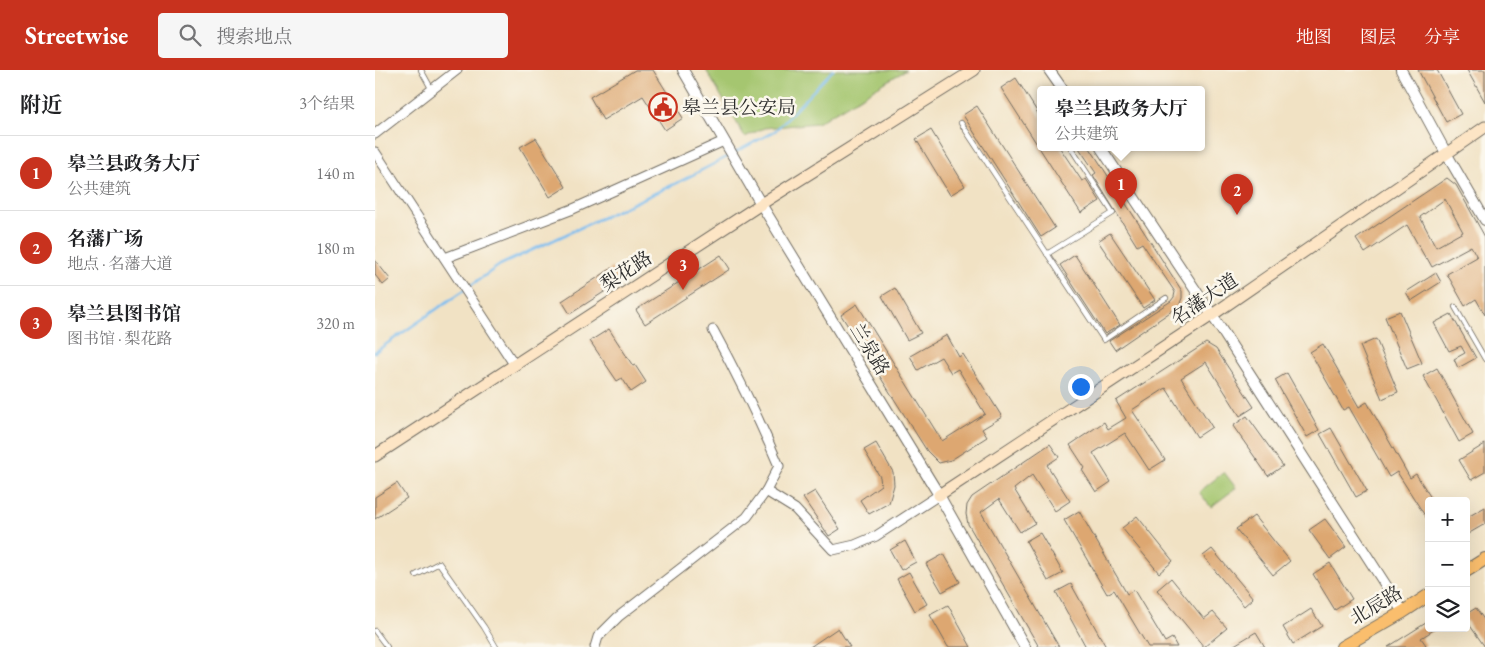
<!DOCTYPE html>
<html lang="zh">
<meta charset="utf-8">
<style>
body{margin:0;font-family:"EB Garamond","Noto Serif SC",serif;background:#f6f6f6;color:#202124}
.controls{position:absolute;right:15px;bottom:15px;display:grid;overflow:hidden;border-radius:5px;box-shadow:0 5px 20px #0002}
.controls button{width:45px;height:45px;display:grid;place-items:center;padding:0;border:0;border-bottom:1px solid #e0e0e0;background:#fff;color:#202124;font:25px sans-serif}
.you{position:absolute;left:705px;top:316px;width:18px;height:18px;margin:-12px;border:4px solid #fff;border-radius:50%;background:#1a73e8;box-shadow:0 0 0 8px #1a73e833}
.badge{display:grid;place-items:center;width:32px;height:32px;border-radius:50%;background:#c8321e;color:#fff;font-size:16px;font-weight:700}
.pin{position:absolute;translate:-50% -41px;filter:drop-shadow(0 1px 2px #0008)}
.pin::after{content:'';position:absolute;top:26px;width:18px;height:15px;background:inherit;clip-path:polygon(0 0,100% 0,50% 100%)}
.popup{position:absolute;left:662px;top:16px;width:168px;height:65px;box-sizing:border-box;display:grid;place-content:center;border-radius:5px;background:#fff;filter:drop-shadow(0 1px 4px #0005);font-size:16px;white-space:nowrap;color:#757577}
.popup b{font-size:19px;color:#202124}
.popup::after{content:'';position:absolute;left:50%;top:100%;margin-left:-10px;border:10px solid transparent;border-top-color:#fff}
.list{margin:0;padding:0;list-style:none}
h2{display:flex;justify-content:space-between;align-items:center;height:65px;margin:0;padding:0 20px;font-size:21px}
h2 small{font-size:16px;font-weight:400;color:#757577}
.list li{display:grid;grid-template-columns:32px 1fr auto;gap:15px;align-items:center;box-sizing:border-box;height:75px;padding:0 20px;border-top:1px solid #e0e0e0}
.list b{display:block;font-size:19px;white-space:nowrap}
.list p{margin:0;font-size:16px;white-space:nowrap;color:#757577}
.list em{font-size:16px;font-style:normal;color:#757577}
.icon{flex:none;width:28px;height:28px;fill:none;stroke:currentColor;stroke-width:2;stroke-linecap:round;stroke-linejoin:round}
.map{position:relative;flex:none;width:1110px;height:577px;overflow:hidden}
header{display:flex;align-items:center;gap:30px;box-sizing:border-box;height:70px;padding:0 25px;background:#c8321e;color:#fff}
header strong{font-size:24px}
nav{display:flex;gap:28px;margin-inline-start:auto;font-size:18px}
.search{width:350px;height:45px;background:#f6f6f6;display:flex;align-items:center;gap:12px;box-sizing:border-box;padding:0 18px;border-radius:5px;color:#757577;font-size:19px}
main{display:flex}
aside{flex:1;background:#fff}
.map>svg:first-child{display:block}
.green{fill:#a5c66f;stroke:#68784d}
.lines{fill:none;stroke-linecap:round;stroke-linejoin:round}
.stream{stroke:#7abdf0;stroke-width:2.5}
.building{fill:#dda771;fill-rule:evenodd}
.service-casing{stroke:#706b61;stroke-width:6}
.minor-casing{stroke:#706b61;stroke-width:11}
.tertiary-casing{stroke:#706b61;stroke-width:12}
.secondary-casing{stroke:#706b61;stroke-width:13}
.primary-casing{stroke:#706b61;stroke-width:14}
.path{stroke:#706b61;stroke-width:1;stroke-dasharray:4 4;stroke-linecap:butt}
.service{stroke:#fff;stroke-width:4.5}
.minor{stroke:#fff;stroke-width:9}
.tertiary{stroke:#fff;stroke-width:10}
.secondary{stroke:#fde5c5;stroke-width:11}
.primary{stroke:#fabe6d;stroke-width:12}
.labels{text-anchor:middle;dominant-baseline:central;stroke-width:5;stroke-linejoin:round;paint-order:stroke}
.poi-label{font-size:19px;fill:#2b2b2b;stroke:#fbf7ec;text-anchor:start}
.street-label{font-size:19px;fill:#2b2b2b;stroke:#fbf7ec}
</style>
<header>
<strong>Streetwise</strong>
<div class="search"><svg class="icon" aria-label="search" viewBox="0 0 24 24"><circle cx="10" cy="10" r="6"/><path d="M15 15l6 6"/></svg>搜索地点</div>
<nav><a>地图</a><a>图层</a><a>分享</a></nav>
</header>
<main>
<aside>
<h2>附近<small>3个结果</small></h2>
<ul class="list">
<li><span class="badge">1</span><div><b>皋兰县政务大厅</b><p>公共建筑</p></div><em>140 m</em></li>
<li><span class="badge">2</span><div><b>名藩广场</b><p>地点 · 名藩大道</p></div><em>180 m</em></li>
<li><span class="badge">3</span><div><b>皋兰县图书馆</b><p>图书馆 · 梨花路</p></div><em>320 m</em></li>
</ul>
</aside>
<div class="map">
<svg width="1110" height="577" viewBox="0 0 1110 577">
<rect width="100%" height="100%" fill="#fbf7ec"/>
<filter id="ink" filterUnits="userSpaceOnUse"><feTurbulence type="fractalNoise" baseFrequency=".02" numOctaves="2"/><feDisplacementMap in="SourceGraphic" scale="10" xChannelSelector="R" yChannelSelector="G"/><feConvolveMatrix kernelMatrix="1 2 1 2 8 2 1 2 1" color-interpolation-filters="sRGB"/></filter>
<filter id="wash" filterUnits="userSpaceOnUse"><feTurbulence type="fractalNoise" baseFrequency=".0096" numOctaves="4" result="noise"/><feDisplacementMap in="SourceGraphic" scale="20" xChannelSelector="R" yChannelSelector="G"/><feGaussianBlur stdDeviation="1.12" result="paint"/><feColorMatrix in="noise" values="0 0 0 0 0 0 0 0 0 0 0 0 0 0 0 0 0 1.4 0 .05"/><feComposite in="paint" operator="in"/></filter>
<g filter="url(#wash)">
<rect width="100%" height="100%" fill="#f1e2c4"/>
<g class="green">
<path d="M331 0H531L442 53 389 58 370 67Z"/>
<path d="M849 402 861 418 836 437 824 422Z"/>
</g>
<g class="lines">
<g class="stream">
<path d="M359 83 400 61 458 0"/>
<path d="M0 282 125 195 304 112 354 86"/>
</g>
</g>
<g id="blocks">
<g class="building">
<path d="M260 0H278L308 48 290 60 268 26 228 50 215 27Z"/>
<path d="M1043 0H1062L1086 44 1071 52Z"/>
<path d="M1092 0H1110V32Z"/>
<path d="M641 8 666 48V78H685L707 111 711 109 725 131 706 143 626 18Z"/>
<path d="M602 36 680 158 666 167 588 45Z"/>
<path d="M556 60 590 116 575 125 541 69Z"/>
<path d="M161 68 191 117 175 127 145 77Z"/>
<path d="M704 78H715L807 221V228L804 236 740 280 734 271 796 231 799 227 800 222 767 173 762 176 718 105 721 103Z"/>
<path d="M1072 108 1081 115 1110 167V245L1101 229 1090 236 1072 204 1102 187 1096 176 1057 197 1052 188 1051 189 1032 155 990 183 981 169ZM1070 129 1088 162 1061 177 1045 147Z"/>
<path d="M735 163 780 230 768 238 723 171Z"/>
<path d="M346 185 355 199 270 254 261 240Z"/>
<path d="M700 185 745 255 730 264 685 195Z"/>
<path d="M0 190 15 209 8 215 0 205Z"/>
<path d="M237 198 246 211 195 244 187 231Z"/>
<path d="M1061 203 1066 212 1036 231 1031 222Z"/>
<path d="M520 218 546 263 532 270 507 226Z"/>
<path d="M482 234 567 371 610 344 583 299 576 303 566 287 543 300 535 286 572 265 584 287 588 284 627 347 607 359 612 367 576 390 564 393 552 381 466 245Z"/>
<path d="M1025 241 1047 293 1032 299 1010 247Z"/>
<path d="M1076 244 1101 288 1083 298 1079 289 1090 283 1086 276 1074 281 1059 253Z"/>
<path d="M234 259 258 296 260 295 271 312 256 322 247 308 242 311 215 271Z"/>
<path d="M1001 269 1023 322 1007 329 985 276Z"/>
<path d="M831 273 841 279 879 337 865 346 831 292 806 308 837 357 822 367 791 318 757 340 790 390 774 400 750 363 718 383 736 412 721 422 707 400 710 398 695 375 729 352 733 359 751 348 741 331Z"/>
<path d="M948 274 984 337 992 332 1035 408 1041 404 1058 431H1054V452L1022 402 1014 407 974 337 968 340 935 282Z"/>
<path d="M1062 298 1098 364 1084 372 1048 306Z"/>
<path d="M912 303 944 360 932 367 900 310Z"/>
<path d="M872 346 908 396 893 406 858 356Z"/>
<path d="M956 358 992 421 981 427 945 364Z"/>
<path d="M501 373 518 402 519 415 514 433 494 444 485 430 506 415 505 407 489 380Z"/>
<path d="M675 374 684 387 672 395 695 431 680 441 657 405 639 419 660 453 645 462 624 429 606 442 684 577H664L593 454 591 444 592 435 597 427Z"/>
<path d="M1110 374V402L1096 410 1084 390Z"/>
<path d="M22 413 32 428 0 449V427Z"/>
<path d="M440 421 465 459 454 466 428 428Z"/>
<path d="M1110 437V454L1091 465V448Z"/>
<path d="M704 441 752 524 759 520 790 572 797 568 802 577H773L739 520 732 524 689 450Z"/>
<path d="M762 446 798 491 784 503 747 458Z"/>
<path d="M879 446 915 491 898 505 861 459Z"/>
<path d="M950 449 971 477 955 489 934 460Z"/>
<path d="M665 463 688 503 673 511 651 471Z"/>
<path d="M530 471 541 492 526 500 515 480Z"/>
<path d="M837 479 878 528 869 536 828 486Z"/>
<path d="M569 484 585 512 567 522 551 494Z"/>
<path d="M955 493 977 529 960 540 938 504Z"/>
<path d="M534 502 552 534 540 541 522 509Z"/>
<path d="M796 508 829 549 838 542 852 558 829 577 782 520Z"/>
<path d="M696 514 731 577H711L681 522Z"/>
<path d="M573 535 596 577H573L555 545Z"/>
<path d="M1101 538 1110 551V577L1091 550V544Z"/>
<path d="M936 539 947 556 918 574 908 557Z"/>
<path d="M1054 551V558H1062L1046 568 1051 575 1047 577H1013Z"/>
<path d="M463 558 475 577H435Z"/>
<path d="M881 562 890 577H856Z"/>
</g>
</g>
</g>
<g filter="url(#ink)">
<use href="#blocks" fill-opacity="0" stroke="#706b61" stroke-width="1"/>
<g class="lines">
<defs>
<g id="service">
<path d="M46 0 57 20"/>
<path d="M586 53 729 270 791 228"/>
<path d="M672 184 738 143 696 78"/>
<path d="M1080 237 1110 289"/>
<path d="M41 505 64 493 109 557 121 577"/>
<path d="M0 561 12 577"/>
</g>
<g id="minor">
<path d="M0 64 82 0"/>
<path d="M0 82 139 294"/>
<path d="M70 188 198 139 349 71"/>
<path d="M391 421 420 439 458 480 480 475 501 466 564 425"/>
<path d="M220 577 223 567 243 547 372 447 391 421 404 396C384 349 362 304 338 260"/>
</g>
<g id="tertiary">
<path d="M308 0 386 134 564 425 650 577"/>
<path d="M674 0 688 20"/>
<path d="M1026 0 1071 83 1110 150"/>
<path d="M726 78 837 245 1028 542"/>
</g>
<g id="secondary">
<path d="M0 386 386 134 599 0"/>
<path d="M564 425 837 245 1110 57"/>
</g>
<g id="primary">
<path d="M1091 501 1110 489"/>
<path d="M967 577 1028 542 1054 525"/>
</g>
</defs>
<use href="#service" class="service-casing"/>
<use href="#minor" class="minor-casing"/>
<use href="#tertiary" class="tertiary-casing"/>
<use href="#secondary" class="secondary-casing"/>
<use href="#primary" class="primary-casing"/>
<path class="path" d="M836 218 837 219"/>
<use href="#service" class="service"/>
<use href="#minor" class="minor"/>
<use href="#tertiary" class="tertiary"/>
<use href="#secondary" class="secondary"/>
<use href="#primary" class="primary"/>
</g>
</g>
<defs>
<symbol id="civic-ring" viewBox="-11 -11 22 22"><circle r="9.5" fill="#fbf7ec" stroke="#c8321e" stroke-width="1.5"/><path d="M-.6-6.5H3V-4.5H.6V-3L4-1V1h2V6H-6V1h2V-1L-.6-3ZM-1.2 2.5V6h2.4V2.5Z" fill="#c8321e"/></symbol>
</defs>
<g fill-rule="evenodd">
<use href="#civic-ring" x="272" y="21" width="32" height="32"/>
</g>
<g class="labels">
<g class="poi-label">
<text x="307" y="37">皋兰县公安局</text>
</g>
<g class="street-label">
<text transform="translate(251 201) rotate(-33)">梨花路</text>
<text transform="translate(829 229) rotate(-34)">名藩大道</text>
<text transform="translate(495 279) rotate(59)">兰泉路</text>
<text transform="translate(1001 535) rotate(-31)">北辰路</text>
</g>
</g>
</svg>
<div class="controls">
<button>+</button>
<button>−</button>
<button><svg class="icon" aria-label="layers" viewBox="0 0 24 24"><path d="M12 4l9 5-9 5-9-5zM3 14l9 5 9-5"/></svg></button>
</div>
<div class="you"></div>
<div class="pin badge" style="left:746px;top:139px">1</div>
<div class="popup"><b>皋兰县政务大厅</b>公共建筑</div>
<div class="pin badge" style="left:862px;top:145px">2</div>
<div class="pin badge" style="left:308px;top:220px">3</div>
</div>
</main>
